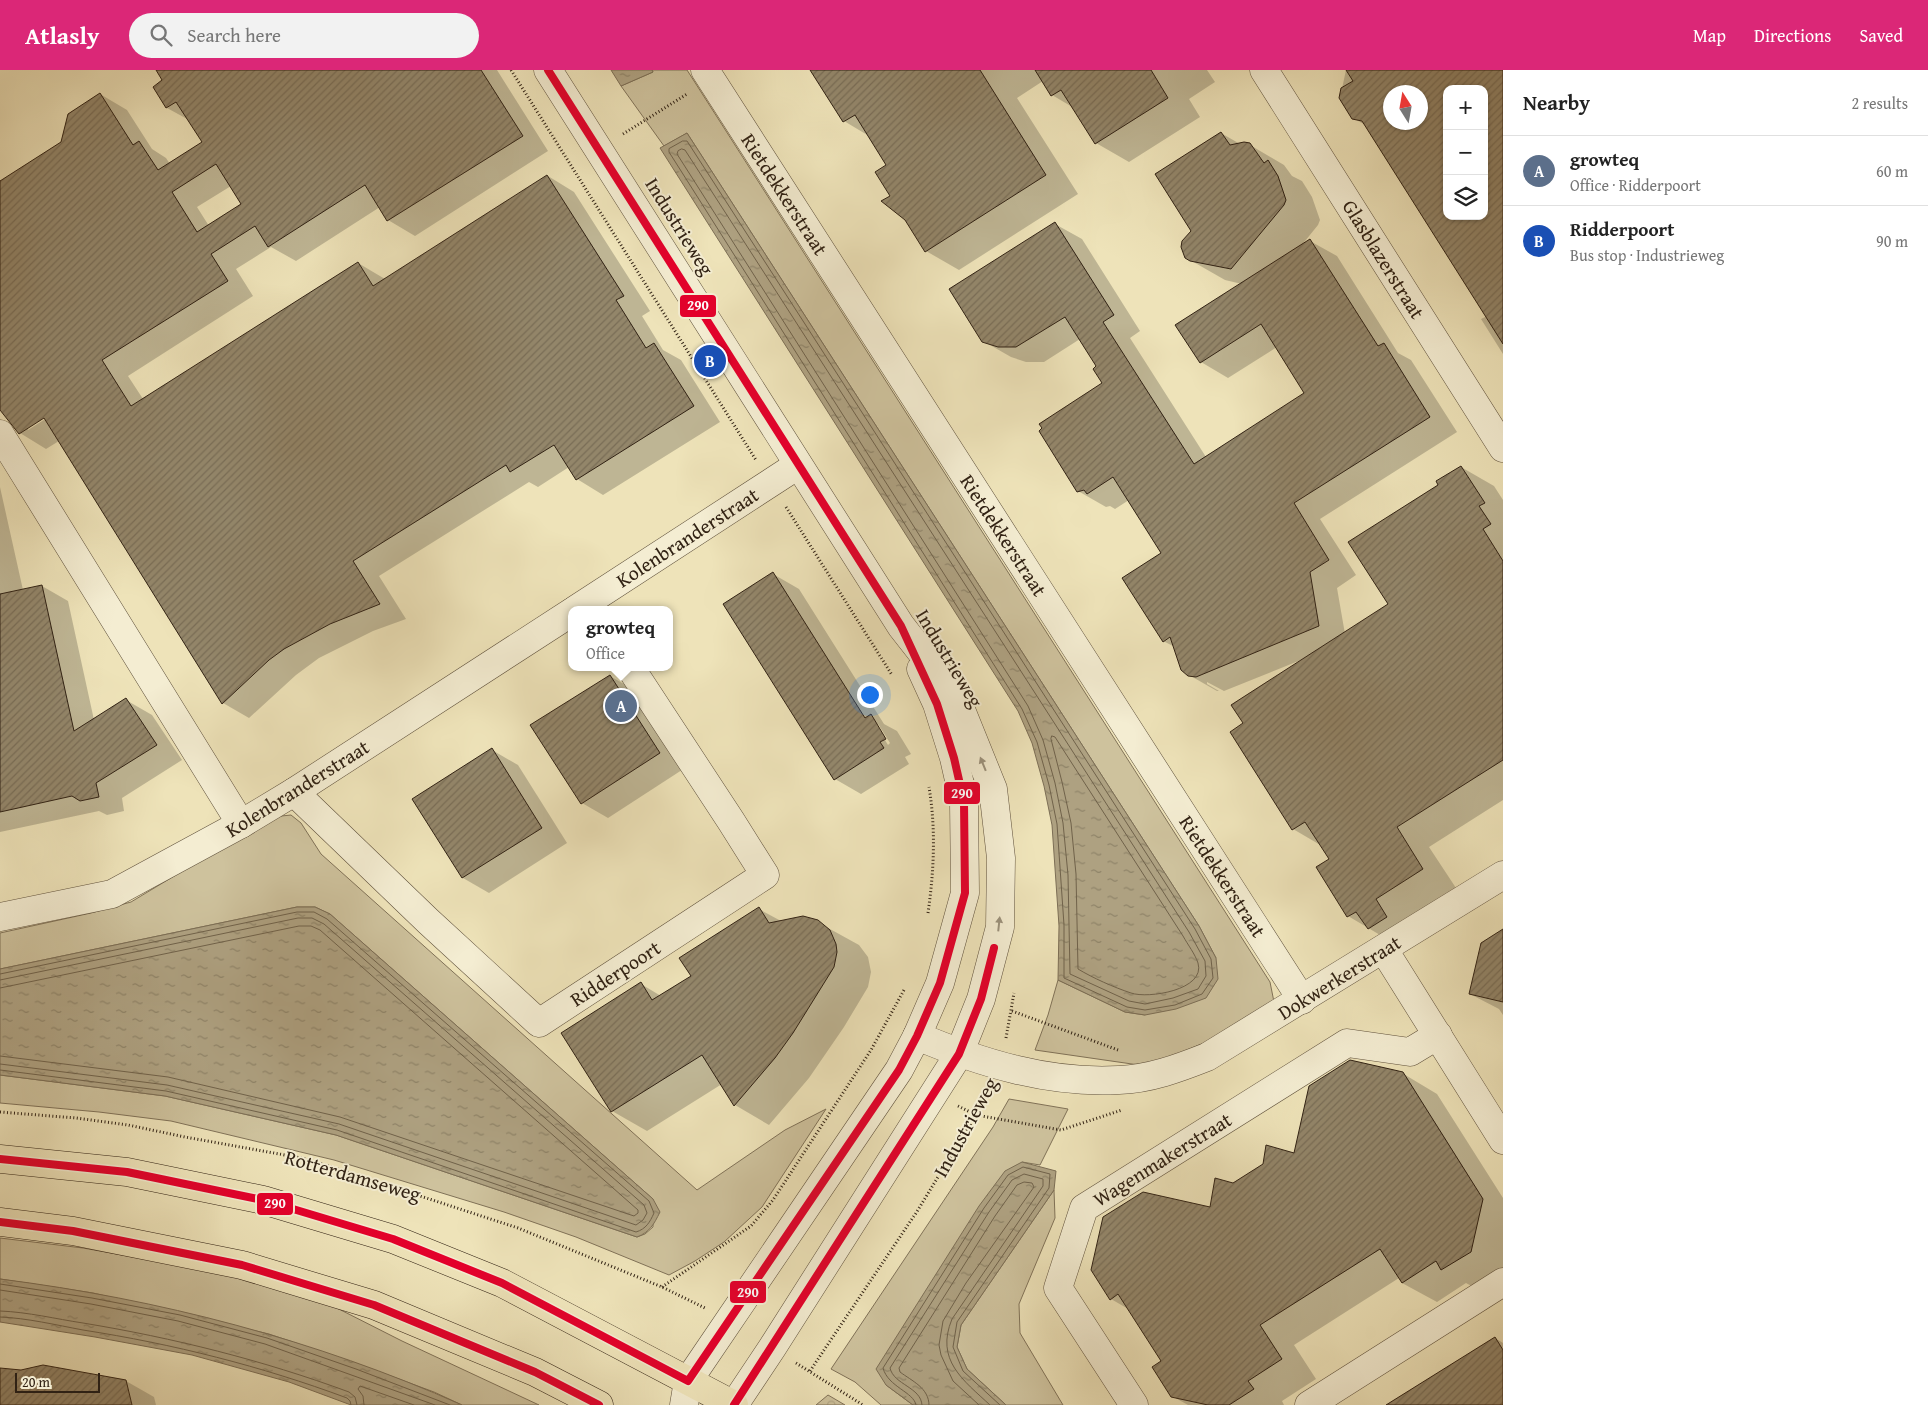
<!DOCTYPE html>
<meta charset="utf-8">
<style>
body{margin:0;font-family:"Gentium Book Plus",serif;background:#f2f2f2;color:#222}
.controls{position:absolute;right:15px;top:15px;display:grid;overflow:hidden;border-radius:10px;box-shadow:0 1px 4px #0004}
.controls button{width:45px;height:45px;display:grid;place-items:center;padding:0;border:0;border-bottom:1px solid #e0e0e0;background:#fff;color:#222;font:25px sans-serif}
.compass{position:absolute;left:1383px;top:15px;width:45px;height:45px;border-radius:50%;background:#fff;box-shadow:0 1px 4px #0004;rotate:349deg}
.scale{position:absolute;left:15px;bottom:12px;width:85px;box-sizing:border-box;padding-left:5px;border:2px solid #312214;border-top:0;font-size:14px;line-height:18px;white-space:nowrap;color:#312214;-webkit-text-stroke:4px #f4edd2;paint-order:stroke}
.you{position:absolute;left:869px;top:624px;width:18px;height:18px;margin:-12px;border:4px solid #fff;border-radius:50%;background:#1a73e8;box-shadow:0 0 0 8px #1a73e833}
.badge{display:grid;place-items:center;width:32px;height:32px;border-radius:50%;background:#db2777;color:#fff;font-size:16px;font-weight:700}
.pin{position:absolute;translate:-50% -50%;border:2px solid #fff;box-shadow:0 1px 5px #0006}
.popup{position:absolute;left:568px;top:536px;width:105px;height:65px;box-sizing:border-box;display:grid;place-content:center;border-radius:10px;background:#fff;filter:drop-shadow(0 1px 4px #0005);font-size:16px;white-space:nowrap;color:#767676}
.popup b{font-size:19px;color:#222}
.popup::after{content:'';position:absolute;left:50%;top:100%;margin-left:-10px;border:10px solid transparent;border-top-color:#fff}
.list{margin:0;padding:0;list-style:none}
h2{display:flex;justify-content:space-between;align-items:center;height:65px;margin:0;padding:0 20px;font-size:21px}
h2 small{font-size:16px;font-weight:400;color:#767676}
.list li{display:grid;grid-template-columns:32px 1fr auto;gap:15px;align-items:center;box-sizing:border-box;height:70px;padding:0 20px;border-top:1px solid #e0e0e0}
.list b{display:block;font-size:19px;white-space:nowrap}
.list p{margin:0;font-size:16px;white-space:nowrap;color:#767676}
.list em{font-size:16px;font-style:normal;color:#767676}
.icon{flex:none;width:28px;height:28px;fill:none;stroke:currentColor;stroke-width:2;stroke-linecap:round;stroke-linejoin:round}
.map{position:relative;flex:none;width:1503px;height:1335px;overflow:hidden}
header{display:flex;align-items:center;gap:30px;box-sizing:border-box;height:70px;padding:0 25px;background:#db2777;color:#fff}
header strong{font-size:24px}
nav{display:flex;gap:28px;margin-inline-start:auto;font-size:18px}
.search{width:350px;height:45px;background:#f2f2f2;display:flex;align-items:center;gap:12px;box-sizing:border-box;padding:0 18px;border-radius:28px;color:#767676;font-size:19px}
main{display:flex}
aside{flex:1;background:#fff}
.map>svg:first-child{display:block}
.grass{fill:#cec29d;stroke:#807258}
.forest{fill:url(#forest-crowns);stroke:#807258}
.water{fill:url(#water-ripples);stroke:#7c6e55}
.shadow{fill:#0003;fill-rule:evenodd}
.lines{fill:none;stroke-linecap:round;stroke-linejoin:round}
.shore{stroke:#70624a;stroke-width:1}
.building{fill:url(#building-hatch);stroke:#312214;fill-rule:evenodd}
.minor-casing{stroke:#60523d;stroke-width:29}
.major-casing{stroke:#312214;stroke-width:29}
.path{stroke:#312214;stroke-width:3;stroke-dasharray:1 2.5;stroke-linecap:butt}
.minor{stroke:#f4edd2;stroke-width:28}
.major{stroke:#eee3b9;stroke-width:28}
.bus-1-casing{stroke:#f4edd2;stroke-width:11}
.bus-1{stroke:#e4002b;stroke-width:8}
.oneway{fill:#9c927c}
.labels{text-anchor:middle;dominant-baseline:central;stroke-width:4;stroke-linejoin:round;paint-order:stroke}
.street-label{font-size:20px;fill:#312214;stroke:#f4edd2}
.line-badge{stroke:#f4edd2;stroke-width:2}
.badge-label{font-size:14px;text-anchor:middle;font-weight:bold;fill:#fff}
</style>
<header>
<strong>Atlasly</strong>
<div class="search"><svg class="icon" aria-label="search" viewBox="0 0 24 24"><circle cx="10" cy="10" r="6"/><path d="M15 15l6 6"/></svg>Search here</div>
<nav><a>Map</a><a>Directions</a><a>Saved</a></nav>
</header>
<main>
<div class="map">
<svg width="1503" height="1335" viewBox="0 0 1503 1335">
<defs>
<pattern id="forest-crowns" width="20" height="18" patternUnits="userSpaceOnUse" patternTransform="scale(1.25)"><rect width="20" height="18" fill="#cec29d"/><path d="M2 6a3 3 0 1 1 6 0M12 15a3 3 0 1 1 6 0" fill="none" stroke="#b1a686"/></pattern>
<pattern id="water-ripples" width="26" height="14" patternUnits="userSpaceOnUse" patternTransform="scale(1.25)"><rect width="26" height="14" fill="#aea181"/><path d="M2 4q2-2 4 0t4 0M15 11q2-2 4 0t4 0" fill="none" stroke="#8e8368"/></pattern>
<pattern id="building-hatch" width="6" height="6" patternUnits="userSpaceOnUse" patternTransform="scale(1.25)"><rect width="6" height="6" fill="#93866a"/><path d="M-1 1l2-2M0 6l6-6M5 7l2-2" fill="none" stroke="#796d56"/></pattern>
</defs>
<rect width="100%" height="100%" fill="#eee3b9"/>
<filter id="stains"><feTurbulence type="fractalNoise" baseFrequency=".004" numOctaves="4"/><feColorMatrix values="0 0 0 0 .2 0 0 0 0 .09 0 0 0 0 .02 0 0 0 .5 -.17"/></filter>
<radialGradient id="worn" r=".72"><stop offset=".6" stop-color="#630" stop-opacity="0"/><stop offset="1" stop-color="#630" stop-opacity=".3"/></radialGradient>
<g class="grass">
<path d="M652 0H687L1270 912 1275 937 1239 958 1166 989 1139 995 1035 980 1048 945 1058 910 1125 942 1145 945 1216 888 1199 856 687 63 664 76 621 16 653 2Z"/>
<path d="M291 745 301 753 321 784 697 1120 785 1060 826 1039 762 1137 724 1172 695 1191 669 1205 576 1167 504 1142 334 1090 171 1051 99 1042 0 1033V1005L165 1026 336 1065 637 1167 645 1164 653 1157V1129L330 844 315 837H297L0 899V863L91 843 131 832 272 747Z"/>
<path d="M1009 1029 1068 1039 1040 1095 1022 1092 886 1315 913 1335H881L855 1312 831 1299 993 1057Z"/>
<path d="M1054 1120 1055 1148 1019 1234 1020 1263 1063 1335H1006L967 1299 957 1277 961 1255Z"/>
<path d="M0 1168 83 1178 172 1194 238 1208 325 1232 402 1271 539 1335H462L434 1322 358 1294 269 1264 93 1223 0 1209Z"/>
</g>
<path class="forest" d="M828 1325 845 1335H816Z"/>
<g class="water">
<path d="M611 0H652L653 2 621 16Z"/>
<path d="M687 63 1199 856 1216 888 1218 909 1206 928 1176 939 1145 945 1125 942 1058 910 1059 856 1052 755 1044 716 1032 673 1018 641 660 78Z"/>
<path d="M297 837H315L330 844 653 1129 660 1142C654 1154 650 1162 637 1167L336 1065 165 1026 0 1005V899Z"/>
<path d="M1022 1092 1056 1101 1054 1120 961 1255 957 1277 967 1299 1006 1335H913L886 1315 876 1299 979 1136 1005 1101Z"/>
<path d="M0 1209C159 1229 316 1270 462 1335H351L289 1312 192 1285 95 1267 0 1252Z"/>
</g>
<g class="shadow">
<path d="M157 0H497L548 81 415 166 388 150 380 137 296 191 271 177 236 199 253 226 128 306 143 329 358 193 385 209 548 106 574 122 650 241 642 246 663 280 681 290 720 352 603 425 577 409 569 397 538 417 529 412 379 506 406 549 373 561 319 588 296 605 249 648 223 633 59 371 46 379 20 363 0 337V110L2 111 62 73 100 24 127 40 152 79 166 88 170 94 203 72 189 50 167 38 154 17 164 11ZM231 116 242 134 209 156 197 137ZM48 344 50 346 28 360V357Z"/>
<path d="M811 0H1207L1215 12 1189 29 1200 47 1129 92 1096 73 1074 38 1052 25 1043 11 1017 28 1078 124 959 200 926 181 891 126 887 96 869 66 844 51Z"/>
<path d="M1346 0H1503V284L1481 249 1487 246 1367 56 1353 48 1340 28ZM1447 19H1484V146H1447ZM1390 22H1420V52H1390Z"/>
<path d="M1221 63 1240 74 1250 75 1284 95 1292 106 1302 111 1312 127 1320 150 1318 155 1301 176 1310 171 1337 186 1398 283 1411 290 1457 362 1320 449 1356 505 1337 518 1345 564 1390 535 1440 415 1461 397 1494 416 1503 430V730L1429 777 1456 818 1402 878 1348 846 1317 798 1330 789 1322 776 1293 759 1231 662 1244 654 1301 590 1224 621 1207 612V614L1219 621H1217L1189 605 1175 577 1163 571V484L1129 430 1115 439 1110 436 1106 437 1078 421 1103 314 1098 297 1080 269 1044 292H1026L1011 287 983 271 1055 154 1082 169 1140 261 1130 268 1206 387 1306 323 1277 277 1228 308 1201 292 1242 214 1225 210 1190 190 1193 161Z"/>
<path d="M0 417 23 520 42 516 68 531 94 650 126 630 152 645 182 690 122 728 124 741 107 745 99 741 0 762Z"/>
<path d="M773 504 799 519 884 654 897 661 911 684 905 687 909 694 861 724 835 709ZM875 654H878L890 673 888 675Z"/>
<path d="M610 606 636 621 685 698 608 748 582 733Z"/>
<path d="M492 680 518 695 567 773 489 823 463 808 414 729Z"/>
<path d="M759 839 781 851 795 848H810L859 875 868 887 871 902 868 917 844 957 809 1008 769 1055 735 1035 722 1014 647 1061 612 1041 562 963 641 914 661 926 692 906Z"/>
<path d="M1503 860V945L1499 939 1470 924Z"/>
<path d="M1402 1003 1437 1024 1503 1128V1203L1477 1219 1466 1213 1437 1232 1402 1213 1399 1208 1294 1275 1316 1309 1282 1331 1284 1335H1188L1172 1326 1163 1292 1130 1240 1111 1229 1211 1138 1233 1114 1295 1085Z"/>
<path d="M1495 1268 1503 1273V1335H1389Z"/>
<path d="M0 1299 126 1311 154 1327 156 1335H0Z"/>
</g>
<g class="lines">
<g class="shore">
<path d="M683 71H687L1195 859 1211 889 1213 908 1202 924 1175 935 1145 940 1127 937 1064 908V855L1057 754 1049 715 1037 672 1022 639 669 82V79Z"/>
<path d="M682 79 685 80 1189 862 1205 891 1206 906 1198 919 1173 928 1145 934 1129 931 1070 904 1068 805 1063 753 1055 713 1043 670 1028 636 677 84 678 81Z"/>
<path d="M1052 666 1055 667 1183 866C1188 875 1195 884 1198 893 1206 920 1148 929 1131 923 1113 917 1093 908 1078 899L1076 804 1071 753 1062 712 1051 669Z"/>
<path d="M0 904 297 842H314L327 849 649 1131 654 1143C650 1152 646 1159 636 1162L337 1060 166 1021 0 1000"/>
<path d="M0 910 298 848H312L324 854 644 1135 647 1143 643 1150 636 1155 339 1054 167 1015 0 994"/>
<path d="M0 918 299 856H311L320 860 638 1140V1143L634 1146 340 1047 168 1007 0 986"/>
<path d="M0 1214 92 1228 180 1245 267 1268 356 1299 450 1335"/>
<path d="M0 1220 91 1234 178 1251 265 1274 435 1335"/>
<path d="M0 1241C28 1242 56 1249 83 1253 174 1268 262 1290 349 1322L355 1327 357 1335"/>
<path d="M0 1247C27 1248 56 1255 83 1260 173 1274 261 1296 347 1328L350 1331 351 1335"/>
<path d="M364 1335 363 1326 358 1319 360 1316 414 1335"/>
<path d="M916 1335C914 1322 888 1317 883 1298L984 1138 1008 1105 1023 1097 1050 1104 1049 1118 957 1252 953 1277 963 1301 1000 1335"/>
<path d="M922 1335C921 1317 894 1315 890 1298L989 1142 1012 1110 1024 1104 1043 1109V1116L952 1249C935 1290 963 1310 990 1335"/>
<path d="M929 1335C929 1318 912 1311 900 1302L899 1298 995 1146 1017 1115 1024 1112 1032 1113 1034 1117 966 1213 943 1251 939 1275 941 1285 953 1311 979 1335"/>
</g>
</g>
<g class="building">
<path d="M156 0H481L523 66 387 151 365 115 268 177 255 156 211 184 228 211 102 290 131 336 358 192 373 216 547 105 624 226 616 230 646 278 654 273 694 336 576 410 554 375 510 402 506 395 353 491 380 534 330 554 284 579 269 590 222 634 44 348 19 364 0 340V111L61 72 68 44 100 23 133 75 139 71 158 100 202 72 176 32 166 38 153 17 162 10ZM216 94 241 134 197 162 172 122Z"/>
<path d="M810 0H980L1046 105 925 182 905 150 881 131 890 126 875 102 886 95 855 45 843 52Z"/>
<path d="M1035 0H1151L1168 28 1095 74 1061 20 1051 26Z"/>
<path d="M1346 0H1503V274L1362 51 1352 49 1339 28 1341 18 1353 11ZM1447 19H1484V146H1447ZM1390 22H1420V52H1390Z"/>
<path d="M1221 62 1230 75 1244 72 1250 73 1264 93 1268 90 1278 106 1286 130 1284 135 1231 199 1190 191 1185 188 1181 177 1182 171 1191 161 1155 104Z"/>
<path d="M1055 152 1114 245 1103 252 1194 394 1304 323 1261 254 1200 293 1175 255 1310 169 1378 276 1384 273 1430 347 1294 433 1329 490 1310 502 1319 556 1196 607 1188 606 1181 600 1170 567 1163 572 1122 508 1161 483 1113 407 1087 424 1084 420 1077 422 1039 361 1042 358 1039 354 1102 313 1093 299 1096 296 1065 247 1016 277H998L982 272 949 219Z"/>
<path d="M1461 396 1485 433 1479 436 1491 454 1483 459 1503 491V690L1397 757 1423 799 1376 829 1387 847 1368 859 1356 842 1347 847 1316 797 1329 789 1305 752 1292 760 1230 662 1243 653 1231 635 1388 534 1348 472 1438 415 1436 411Z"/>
<path d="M773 502 865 648 871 644 886 669 880 672 884 678 834 710 723 534Z"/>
<path d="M42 515 74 661 126 628 157 675 96 713 99 727 80 731 72 726 0 742V524Z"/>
<path d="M610 605 660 683 581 734 530 655Z"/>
<path d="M492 678 542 758 462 808 412 729Z"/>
<path d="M759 837 769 853 803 846 818 850 830 860 836 874 837 882 834 897 793 963 775 988 734 1036 702 985 611 1042 561 963 641 912 652 930 691 906 679 888Z"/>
<path d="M1503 859V932L1469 924 1481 873Z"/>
<path d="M1350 990 1403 1002 1483 1129 1471 1182 1441 1200 1436 1191 1402 1213 1380 1179 1260 1255 1282 1289 1248 1311 1254 1319 1229 1335H1208L1171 1327 1152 1297 1161 1291 1118 1224 1110 1230 1091 1200 1103 1147 1143 1122 1210 1137 1215 1108 1233 1113 1263 1094 1266 1075 1294 1083 1309 1016Z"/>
<path d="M1495 1267 1503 1280V1335H1386Z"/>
<path d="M43 1295 126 1310 132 1335H0V1298L21 1300Z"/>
</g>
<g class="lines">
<defs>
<g id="minor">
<path d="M548 0 901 556 955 625 993 719 1001 788 1000 857 981 929 959 984 772 1278 734 1335"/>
<path d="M705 0 1302 930"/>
<path d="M1264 0 1503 378"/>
<path d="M0 364 241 754"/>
<path d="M575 540 798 395"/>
<path d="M294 722 428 851 539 953 765 805 731 751 630 597"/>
<path d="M0 847 112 824 241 754 294 722 572 542"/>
<path d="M1384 880 1503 1070"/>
<path d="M917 966C981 993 1049 1014 1119 1010 1150 1009 1179 998 1207 987L1503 805"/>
<path d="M684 1335 688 1311 899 1000 917 966 940 913 965 823 964 732 954 688 937 634 921 599"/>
<path d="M1134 1335 1058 1218 1084 1138 1347 973 1410 982 1438 965"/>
<path d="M1309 1335 1503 1212"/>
</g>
<g id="major">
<path d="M0 1089 127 1102 263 1130 393 1169 502 1213 734 1335"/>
<path d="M0 1152 73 1161 242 1195 374 1235 535 1302 599 1335"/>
</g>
</defs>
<use href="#minor" class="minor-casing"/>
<use href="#major" class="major-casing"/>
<g class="path">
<path d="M511 0 756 390"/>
<path d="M623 64 687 24"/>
<path d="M786 437 892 605"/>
<path d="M928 843C934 801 936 759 929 717"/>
<path d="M1012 941 1118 980"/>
<path d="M1006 968 1014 923"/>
<path d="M958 1036 976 1045 1061 1060 1122 1040"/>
<path d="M0 1042 76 1048 128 1055 185 1067 307 1089 518 1158 662 1217 705 1238"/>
<path d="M662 1217 751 1156 773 1130 871 980 904 920"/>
<path d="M796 1293 863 1335"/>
<path d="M810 1301 916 1143 976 1045 987 1021"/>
</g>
<use href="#minor" class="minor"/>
<use href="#major" class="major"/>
<defs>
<g id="bus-1">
<path d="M0 1089 127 1102 263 1130 393 1169 502 1213 688 1311 899 1000 917 966 940 913 965 823 964 732 954 688 937 634 901 556 548 0"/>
<path d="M0 1152 73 1161 242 1195 374 1235 535 1302 599 1335"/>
<path d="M734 1335 959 984 981 929 994 878"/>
</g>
</defs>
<use href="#bus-1" class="bus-1-casing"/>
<use href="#bus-1" class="bus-1"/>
</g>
<defs><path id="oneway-solid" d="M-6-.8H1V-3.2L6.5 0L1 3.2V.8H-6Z" transform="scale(1.25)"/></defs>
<g class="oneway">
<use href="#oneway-solid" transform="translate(983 694) rotate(-112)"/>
<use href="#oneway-solid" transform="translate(999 854) rotate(-84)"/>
</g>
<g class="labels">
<g class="street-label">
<text transform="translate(785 124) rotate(57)">Rietdekkerstraat</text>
<text transform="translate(680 156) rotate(58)">Industrieweg</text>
<text transform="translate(1384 189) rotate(58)">Glasblazerstraat</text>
<text transform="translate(1004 465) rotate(57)">Rietdekkerstraat</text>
<text transform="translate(687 467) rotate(-33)">Kolenbranderstraat</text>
<text transform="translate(950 588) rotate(59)">Industrieweg</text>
<text transform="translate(297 718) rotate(-32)">Kolenbranderstraat</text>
<text transform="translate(1223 806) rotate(57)">Rietdekkerstraat</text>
<text transform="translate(615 903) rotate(-33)">Ridderpoort</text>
<text transform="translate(1339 907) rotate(-32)">Dokwerkerstraat</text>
<text transform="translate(965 1057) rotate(-61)">Industrieweg</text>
<text transform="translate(1162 1089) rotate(-32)">Wagenmakerstraat</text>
<text transform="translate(353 1105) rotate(16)">Rotterdamseweg</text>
</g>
</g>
<g class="line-badge">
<rect x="679" y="224" width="38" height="24" rx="5" fill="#e4002b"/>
<rect x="943" y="711" width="38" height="24" rx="5" fill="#e4002b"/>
<rect x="256" y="1122" width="38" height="24" rx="5" fill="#e4002b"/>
<rect x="729" y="1210" width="38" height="24" rx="5" fill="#e4002b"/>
</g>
<g class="badge-label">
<text x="698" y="240">290</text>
<text x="962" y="728">290</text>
<text x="275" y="1138">290</text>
<text x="748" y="1227">290</text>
</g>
<rect width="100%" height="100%" filter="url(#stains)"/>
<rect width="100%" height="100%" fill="url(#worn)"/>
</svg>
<div class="controls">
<button>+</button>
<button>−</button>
<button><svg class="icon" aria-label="layers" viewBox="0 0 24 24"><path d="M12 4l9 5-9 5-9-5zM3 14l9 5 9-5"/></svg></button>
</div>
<svg class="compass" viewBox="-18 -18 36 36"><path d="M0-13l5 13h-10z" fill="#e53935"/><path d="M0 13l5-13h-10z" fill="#767676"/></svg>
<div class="scale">20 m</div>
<div class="you"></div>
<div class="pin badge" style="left:621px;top:636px;background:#5c6f8a">A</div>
<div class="popup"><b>growteq</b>Office</div>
<div class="pin badge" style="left:710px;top:291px;background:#1a4fb4">B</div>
</div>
<aside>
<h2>Nearby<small>2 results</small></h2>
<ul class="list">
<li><span class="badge" style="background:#5c6f8a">A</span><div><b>growteq</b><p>Office · Ridderpoort</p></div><em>60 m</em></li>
<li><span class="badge" style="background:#1a4fb4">B</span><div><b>Ridderpoort</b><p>Bus stop · Industrieweg</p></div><em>90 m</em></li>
</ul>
</aside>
</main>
